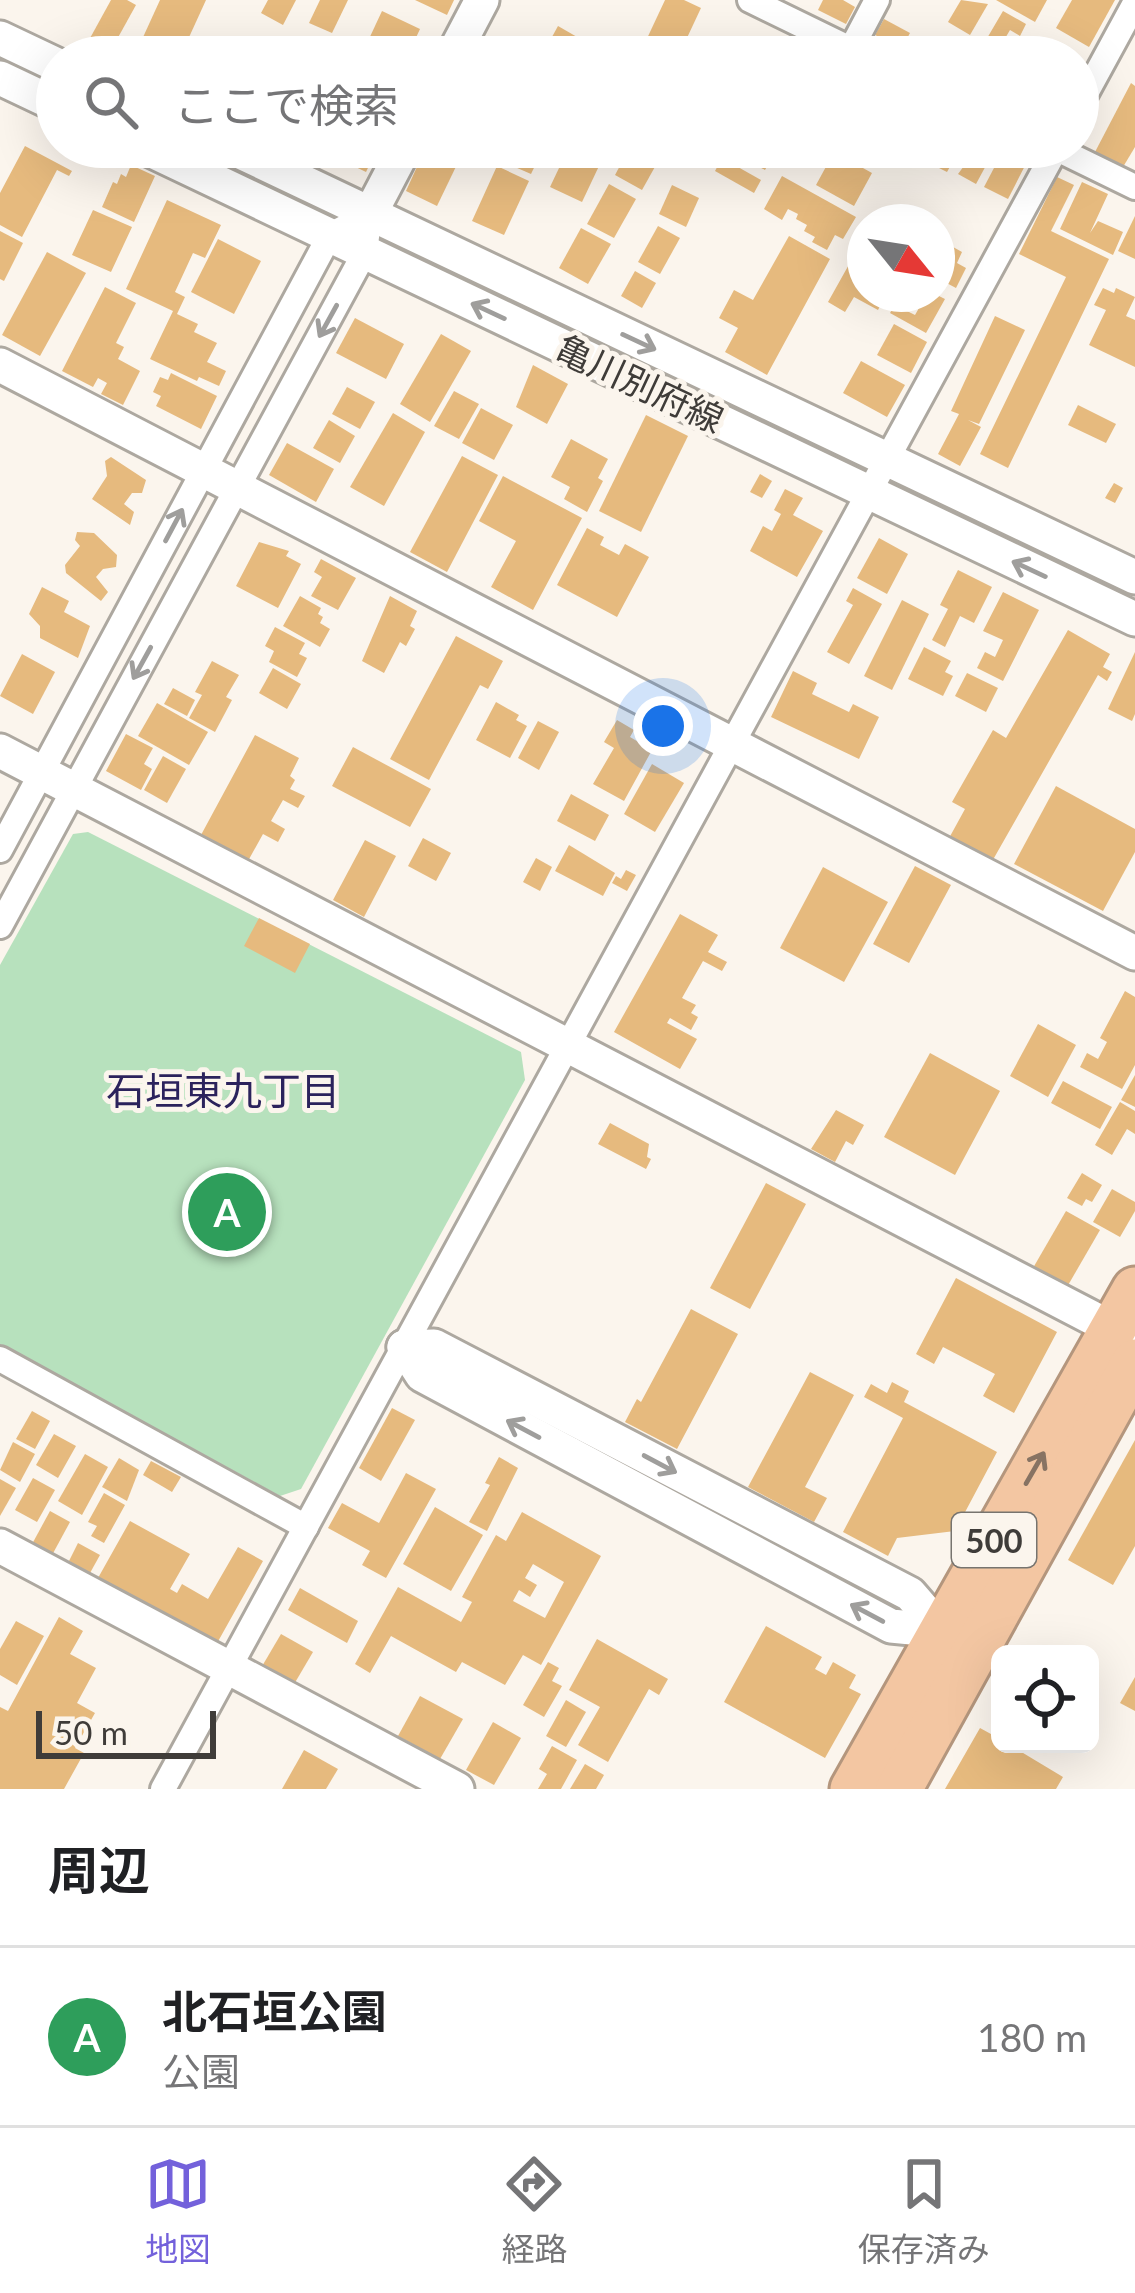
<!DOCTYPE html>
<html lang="ja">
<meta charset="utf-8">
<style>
body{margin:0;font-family:Lato,"Noto Sans JP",sans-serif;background:#f2f2f2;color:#202124}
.controls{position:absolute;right:36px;bottom:36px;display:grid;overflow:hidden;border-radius:18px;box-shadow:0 12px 48px #0002}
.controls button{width:108px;height:108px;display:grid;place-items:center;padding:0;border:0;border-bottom:3px solid #e0e0e0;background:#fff;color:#202124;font:60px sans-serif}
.compass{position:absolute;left:847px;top:204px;width:108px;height:108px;border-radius:50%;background:#fff;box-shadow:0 12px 48px #0002;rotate:120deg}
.scale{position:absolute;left:36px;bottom:30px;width:180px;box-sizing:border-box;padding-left:12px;border:6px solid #3f3c39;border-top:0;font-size:33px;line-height:42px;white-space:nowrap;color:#3f3c39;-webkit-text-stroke:9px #fbf5ed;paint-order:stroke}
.you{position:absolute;left:663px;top:726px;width:42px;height:42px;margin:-30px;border:9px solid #fff;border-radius:50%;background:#1a73e8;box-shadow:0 0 0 18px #1a73e833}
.badge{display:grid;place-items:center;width:78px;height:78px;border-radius:50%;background:#7361db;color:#fff;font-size:39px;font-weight:700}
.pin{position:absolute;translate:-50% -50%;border:6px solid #fff;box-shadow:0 3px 12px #0006}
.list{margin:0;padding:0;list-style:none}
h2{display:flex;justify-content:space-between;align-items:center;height:156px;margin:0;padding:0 48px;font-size:51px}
h2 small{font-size:39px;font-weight:400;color:#757577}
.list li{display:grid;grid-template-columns:78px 1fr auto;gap:36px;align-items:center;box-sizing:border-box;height:180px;padding:0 48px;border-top:3px solid #e0e0e0}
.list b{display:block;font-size:45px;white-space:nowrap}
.list p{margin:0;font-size:39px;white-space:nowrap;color:#757577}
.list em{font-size:39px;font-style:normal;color:#757577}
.icon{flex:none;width:66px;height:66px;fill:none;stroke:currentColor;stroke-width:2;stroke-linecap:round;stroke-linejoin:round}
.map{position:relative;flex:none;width:1135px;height:1789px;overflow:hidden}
.search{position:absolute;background:#fff;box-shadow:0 12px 48px #0002;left:36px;right:36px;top:36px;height:132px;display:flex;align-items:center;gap:30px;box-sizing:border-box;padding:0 42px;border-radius:66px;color:#757577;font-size:45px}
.sheet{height:336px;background:#fff}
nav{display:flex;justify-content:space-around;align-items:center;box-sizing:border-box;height:168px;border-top:3px solid #e0e0e0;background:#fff;font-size:33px;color:#757577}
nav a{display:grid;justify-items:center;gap:6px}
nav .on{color:#7361db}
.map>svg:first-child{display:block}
.green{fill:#b7e1bd}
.building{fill:#e6ba7e;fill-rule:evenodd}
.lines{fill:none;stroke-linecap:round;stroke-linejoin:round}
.street-casing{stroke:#ada8a0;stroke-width:30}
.secondary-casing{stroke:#ada8a0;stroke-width:39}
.highway-casing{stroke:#b4967d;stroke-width:51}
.street{stroke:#fff;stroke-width:24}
.secondary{stroke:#fff;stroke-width:33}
.highway{stroke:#f3c6a2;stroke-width:45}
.oneway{stroke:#9f9e9c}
.oneway2{stroke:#877363}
.labels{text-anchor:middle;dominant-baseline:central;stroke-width:10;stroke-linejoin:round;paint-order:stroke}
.shield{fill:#fbf5ed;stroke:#77746f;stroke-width:3}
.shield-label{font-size:33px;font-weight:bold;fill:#3f3c39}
.street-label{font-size:36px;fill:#3f3c39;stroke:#fbf5ed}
.neighbourhood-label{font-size:39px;fill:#2b225c;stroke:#fbf5ed}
</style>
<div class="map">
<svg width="1135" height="1789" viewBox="0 0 1135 1789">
<rect width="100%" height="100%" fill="#fbf5ed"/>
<path class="green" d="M88 832 521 1052 525 1080 301 1489 280 1496 0 1344V965L73 834Z"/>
<g class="building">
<path d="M111 0H127L136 5 110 52 89 40Z"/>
<path d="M160 0H206L180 57H134Z"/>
<path d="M268 0H296L283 25 261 13Z"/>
<path d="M320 0H348L332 33 309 23Z"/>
<path d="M415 0H454L447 15Z"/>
<path d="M665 0H684L701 8 678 57H664L643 47Z"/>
<path d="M823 0H843L855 7 846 24 818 10Z"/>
<path d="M961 0 988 4 970 35 948 22Z"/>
<path d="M996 0H1047L1035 22Z"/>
<path d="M1072 0H1115L1089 47 1056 28Z"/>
<path d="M382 11 420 29 407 57 368 41Z"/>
<path d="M1003 11 1026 24 1020 36 1010 30 994 57H976Z"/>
<path d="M884 19 910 33 902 48 875 35Z"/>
<path d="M558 26 591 45 584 57H541Z"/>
<path d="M497 38 532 57H486Z"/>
<path d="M757 39 790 57H748Z"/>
<path d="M417 43 429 49 426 57H410Z"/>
<path d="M1131 83 1135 86V147L1123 167 1095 152Z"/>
<path d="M25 146 72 171 69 176 57 170 22 237 0 225V193Z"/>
<path d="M330 147H378L366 172 327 153Z"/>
<path d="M426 147H453L463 152 437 206 406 191Z"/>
<path d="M505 147H544L531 174 499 160Z"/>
<path d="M569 147H608L582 202 550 187Z"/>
<path d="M723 147H778L765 170Z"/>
<path d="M833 147H871L862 163Z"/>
<path d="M930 147H961L947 172 923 160Z"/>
<path d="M978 147H996L976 184 958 174Z"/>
<path d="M1005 147H1022L1032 152 1008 199 984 187Z"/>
<path d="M629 149 656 165 642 190 615 175Z"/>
<path d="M834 152 872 173 854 206 816 185Z"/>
<path d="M722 158 761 180 754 193 715 171Z"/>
<path d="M131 165 155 176 134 222 102 207 113 182 117 184 121 174 126 177Z"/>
<path d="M497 166 529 181 504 235 472 221Z"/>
<path d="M782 176 856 217 843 239 835 235 827 250 812 242 815 237 804 231 807 225 796 219 798 214 788 209 782 220 764 209Z"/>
<path d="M1057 177 1074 185 1051 231 1109 259 1008 468 980 454 1066 277 1019 254Z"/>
<path d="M1082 182 1108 194 1090 233 1098 221 1123 232 1113 255 1060 229Z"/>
<path d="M609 184 636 199 614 238 587 224Z"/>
<path d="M672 185 699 198 686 227 659 214Z"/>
<path d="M167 200 221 225 205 258 193 253 175 292 185 297 177 314 198 324 194 332 217 343 207 362 226 371 219 386 199 377 197 381 150 359 173 311 126 289Z"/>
<path d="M884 208 911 222H876Z"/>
<path d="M93 210 132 227 111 272 72 255Z"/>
<path d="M1135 216V259L1118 251Z"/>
<path d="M658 226 680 238 660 274 638 262Z"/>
<path d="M581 228 611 244 588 284 559 268Z"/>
<path d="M0 231 23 243 4 281 0 279Z"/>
<path d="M789 236 830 259 767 375 725 352 738 328 719 318 734 290 753 300Z"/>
<path d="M937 238 962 252 957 263 966 268 956 288 937 278Z"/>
<path d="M218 239 261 261 234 314 191 292Z"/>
<path d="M47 252 86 273 40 356 2 335Z"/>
<path d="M856 252 865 257V294L882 302 878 310 854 297 845 312 828 302Z"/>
<path d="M635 271 656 283 642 308 621 296Z"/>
<path d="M105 287 136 303 116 343 124 347 118 359 140 371 123 405 101 394 107 383 98 378 93 387 62 371Z"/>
<path d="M1103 288 1114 293 1116 288 1135 297 1126 316 1135 320V367L1089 345 1106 310 1094 305Z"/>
<path d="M918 294H935L945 299 926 333 890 313 895 305 915 315 919 308 912 304Z"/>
<path d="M995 316 1025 330 979 424 968 420 981 427 960 466 938 454 959 414 951 411Z"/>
<path d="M355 318 404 344 386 379 336 353Z"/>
<path d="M894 324 927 342 911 373 877 355Z"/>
<path d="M441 334 471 351 430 422 400 404Z"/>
<path d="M861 361 905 385 887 417 843 393Z"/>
<path d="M533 365 568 384 547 424 516 407Z"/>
<path d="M171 373 217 396 201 429 156 406 161 396 153 392 160 377 168 380Z"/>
<path d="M347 387 375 402 360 429 332 414Z"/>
<path d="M454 391 479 404 459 439 434 426Z"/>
<path d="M1078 405 1116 424 1106 443 1068 425Z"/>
<path d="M481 408 513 425 494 460 462 443Z"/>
<path d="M393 413 425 432 384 506 350 487Z"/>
<path d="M646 415 688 436 641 532 599 511Z"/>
<path d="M329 420 355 436 340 463 313 448Z"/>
<path d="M571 439 608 459 598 478 603 481 587 512 564 499 570 487 551 477Z"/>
<path d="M287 443 334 469 316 502 269 475Z"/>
<path d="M462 456 498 475 447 572 410 552Z"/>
<path d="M111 457 146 480 142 493H132L124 504 134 512 130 525 92 499 107 476 105 461Z"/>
<path d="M760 474 772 481 762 498 750 492Z"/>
<path d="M503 476 582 518 533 610 491 587 516 541 479 521Z"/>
<path d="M1114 483 1123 488 1115 503 1105 498Z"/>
<path d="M785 489 803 498 793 515 823 531 797 577 750 551 763 526 772 531 781 514 774 510Z"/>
<path d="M587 528 604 537 600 545 619 555 625 544 649 557 617 617 557 585Z"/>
<path d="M77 532 94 533 117 555 116 567 103 569 96 577 108 592 101 601 66 573 65 565 80 546 75 540Z"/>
<path d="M879 538 908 554 887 594 857 578Z"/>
<path d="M259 542 289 551 286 556 301 564 278 608 236 586Z"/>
<path d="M321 559 356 578 338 610 311 596 322 577 314 572Z"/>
<path d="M958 570 992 587 974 623 960 616 945 647 932 640 948 609 940 605Z"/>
<path d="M42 587 69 601 64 612 90 626 78 658 40 638V626L29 614Z"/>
<path d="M853 588 882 604 849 664 827 652 853 605 846 601Z"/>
<path d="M1003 592 1039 610 1003 681 977 668 985 652 995 657 1003 640 983 631Z"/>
<path d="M300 596 321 608 318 614 323 617 320 623 330 629 320 647 283 626Z"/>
<path d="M390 596 417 611 410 626 415 629 406 646 400 642 384 673 362 661Z"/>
<path d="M902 600 929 614 892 690 864 676Z"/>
<path d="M275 627 305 643 299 654 307 658 297 677 269 662 274 651 265 646Z"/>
<path d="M1068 630 1110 654 1103 667 1112 672 1107 681 1098 675 990 865 948 840 965 809 952 802 993 730 1006 738Z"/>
<path d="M456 636 503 661 488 689 480 685 429 780 390 759Z"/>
<path d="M924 647 951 661 945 672 953 676 943 696 908 679Z"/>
<path d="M1135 652V714L1132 721 1108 709Z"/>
<path d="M22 654 55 672 33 714 0 696Z"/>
<path d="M212 661 239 675 226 697 232 700 215 732 189 718 202 695 195 692Z"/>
<path d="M273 668 301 684 287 709 259 693Z"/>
<path d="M793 671 817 683 812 694 849 712 853 704 879 717 859 759 771 717Z"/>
<path d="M967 673 998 688 986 712 955 696Z"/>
<path d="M173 688 195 700 187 716 164 704Z"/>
<path d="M496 702 519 715 516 720 527 726 510 758 476 740Z"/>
<path d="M157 703 208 732 189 765 138 736Z"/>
<path d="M617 720 634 730 630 737 652 750 624 801 593 784 614 748 604 742Z"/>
<path d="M538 721 559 732 539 770 518 758Z"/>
<path d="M126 734 153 748 144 764 152 769 141 790 106 771Z"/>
<path d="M255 735 299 758 290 776 295 780 290 789 305 796 298 808 283 800 271 821 285 829 278 842 263 834 248 861 201 835Z"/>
<path d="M353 747 431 789 410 827 332 786Z"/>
<path d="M163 756 186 769 167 803 144 790Z"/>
<path d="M652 764 684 783 655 832 624 814Z"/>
<path d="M1056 786 1135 829V852L1103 911 1014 864Z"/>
<path d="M571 794 609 815 595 841 557 821Z"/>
<path d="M423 838 451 853 436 881 408 866Z"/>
<path d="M365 840 396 856 364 917 333 900Z"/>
<path d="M569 845 615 873 603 896 555 871Z"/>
<path d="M536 858 552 867 540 891 523 882Z"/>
<path d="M915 866 951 885 909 963 873 944Z"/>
<path d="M823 867 888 902 844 982 780 948Z"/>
<path d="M626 870 636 875 627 891 612 883 616 876 621 879Z"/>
<path d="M680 914 718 935 708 952 727 962 722 971 703 961 682 998 696 1005 691 1013 698 1017 691 1030 670 1018 667 1023 697 1039 680 1069 614 1032Z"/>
<path d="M259 918 310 944 295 973 244 946Z"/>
<path d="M1125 991 1135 997V1065L1122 1089 1080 1067 1087 1053 1098 1059 1107 1042 1100 1038Z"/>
<path d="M1038 1024 1076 1045 1048 1097 1010 1076Z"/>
<path d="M930 1053 1000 1091 955 1175 884 1137Z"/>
<path d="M1135 1075V1107L1121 1100Z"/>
<path d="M1063 1081 1112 1107 1100 1129 1051 1103Z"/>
<path d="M1120 1102 1135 1111V1134L1127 1129 1112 1155 1095 1145Z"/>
<path d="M836 1110 864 1125 853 1145 846 1141 835 1162 811 1149Z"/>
<path d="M610 1123 649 1144 647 1157 651 1159 646 1169 598 1144Z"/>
<path d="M1082 1173 1102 1185 1092 1202 1086 1199 1082 1206 1067 1198Z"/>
<path d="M766 1183 806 1204 750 1309 710 1288Z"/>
<path d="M1112 1189 1135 1202V1211L1120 1237 1093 1222Z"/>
<path d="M1066 1211 1100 1230 1067 1287 1033 1268Z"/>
<path d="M956 1278 1057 1332 1014 1413 983 1396 995 1374 943 1347 934 1364 916 1354Z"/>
<path d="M691 1309 738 1334 677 1449 625 1422 637 1399 641 1402Z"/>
<path d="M810 1372 854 1395 805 1487 827 1498 814 1522 748 1487Z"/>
<path d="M892 1382 909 1391 904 1402 997 1452 955 1531 897 1538 888 1556 843 1532 903 1418 864 1397 871 1384 887 1393Z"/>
<path d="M392 1408 415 1420 381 1481 359 1468Z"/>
<path d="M32 1411 50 1421 35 1449 16 1439Z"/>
<path d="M54 1434 76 1446 58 1478 36 1465Z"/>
<path d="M1135 1440V1546L1113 1585 1068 1560Z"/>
<path d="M13 1442 35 1454 20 1482 0 1470Z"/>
<path d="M85 1454 108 1467 82 1515 58 1501Z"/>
<path d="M499 1457 518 1468 487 1531 469 1522 490 1485 485 1483Z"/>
<path d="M119 1458 139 1470 127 1501 102 1487Z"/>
<path d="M151 1461 181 1477 172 1492 143 1475Z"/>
<path d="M406 1473 436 1489 386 1578 362 1565 370 1551 328 1528 342 1503 379 1523Z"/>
<path d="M33 1478 55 1490 37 1522 15 1510Z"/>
<path d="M0 1479 16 1488 0 1516Z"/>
<path d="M104 1493 125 1505 104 1543 91 1536 97 1526 88 1522Z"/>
<path d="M435 1507 483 1535 451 1591 403 1564Z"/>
<path d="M50 1511 70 1522 51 1557 31 1546Z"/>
<path d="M522 1512 601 1556 541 1665 523 1655 505 1685 462 1662 456 1672 391 1636 370 1673 355 1664 398 1587 461 1622 472 1602 462 1597 496 1535 506 1541ZM533 1564 564 1582 545 1618 513 1601 519 1590 530 1597 537 1585 525 1578Z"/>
<path d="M130 1521 190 1554 170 1589 177 1593 182 1584 208 1599 238 1547 263 1561 216 1645 98 1578Z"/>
<path d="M78 1543 100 1555 90 1573 69 1561Z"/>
<path d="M300 1588 358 1621 347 1643 288 1610Z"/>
<path d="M59 1617 83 1631 70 1654 96 1668 77 1703 95 1713 75 1748 84 1753 64 1789H0V1707L8 1711Z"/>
<path d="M16 1621 44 1636 17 1685 0 1675V1649Z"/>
<path d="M766 1626 822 1657 815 1669 826 1675 833 1662 856 1675 849 1688 861 1694 825 1758 724 1702Z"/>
<path d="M281 1634 313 1652 293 1686 261 1668Z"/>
<path d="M597 1639 668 1679 659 1695 649 1689 608 1762 578 1745 600 1707 569 1690Z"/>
<path d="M548 1662 559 1668 552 1681 562 1686 544 1717 523 1705Z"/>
<path d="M1135 1677V1711L1120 1703Z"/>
<path d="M420 1696 463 1719 440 1759 398 1736Z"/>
<path d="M566 1700 586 1712 566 1747 546 1736Z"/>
<path d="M493 1722 521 1738 494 1785 466 1770Z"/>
<path d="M980 1728 1000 1739V1744H1008L1063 1777 1056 1789H945Z"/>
<path d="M552 1746 577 1760 561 1789H538L547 1774 539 1769Z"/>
<path d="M304 1750 338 1769 326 1789H282Z"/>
<path d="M585 1764 604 1775 596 1789H570Z"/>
</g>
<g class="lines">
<defs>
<g id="street">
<path d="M750 0 867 57"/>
<path d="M851 49 877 0"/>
<path d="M1078 108 1135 3"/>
<path d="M1053 147 1135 187"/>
<path d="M0 850 330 235 370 214"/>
<path d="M0 926 365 252 370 214"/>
<path d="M0 1359 306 1527"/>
<path d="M163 1789 1057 147"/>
</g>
<g id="secondary">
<path d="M0 38 57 65"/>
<path d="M452 57 482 0"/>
<path d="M0 78 57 105"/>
<path d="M144 147 1135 619"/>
<path d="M230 147 1135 577"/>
<path d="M370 214 405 147"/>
<path d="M0 365 1135 953"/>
<path d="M0 751 1133 1339"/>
<path d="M404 1347 422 1375 891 1626 942 1631 959 1625"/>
<path d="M404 1347 434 1346 910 1594 942 1631 947 1643"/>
<path d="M0 1546 457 1789"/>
</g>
<g id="highway">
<path d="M853 1789 1135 1290"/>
<path d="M899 1789 1135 1362"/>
</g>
</defs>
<use href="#street" class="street-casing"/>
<use href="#secondary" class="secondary-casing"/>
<use href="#highway" class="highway-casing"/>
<use href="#street" class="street"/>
<use href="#secondary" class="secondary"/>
<use href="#highway" class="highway"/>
</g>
<defs><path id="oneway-shaft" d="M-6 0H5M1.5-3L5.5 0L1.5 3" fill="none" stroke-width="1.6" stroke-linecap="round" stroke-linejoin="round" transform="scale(3)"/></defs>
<g class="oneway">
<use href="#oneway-shaft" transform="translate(488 311) rotate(-155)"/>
<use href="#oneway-shaft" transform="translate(328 321) rotate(119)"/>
<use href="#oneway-shaft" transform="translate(639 342) rotate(25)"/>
<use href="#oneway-shaft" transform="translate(174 525) rotate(-62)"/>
<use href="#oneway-shaft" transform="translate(1029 569) rotate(-155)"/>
<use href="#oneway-shaft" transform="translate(142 663) rotate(119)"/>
<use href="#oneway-shaft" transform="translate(523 1429) rotate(-152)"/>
<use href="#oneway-shaft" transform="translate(660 1464) rotate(28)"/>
<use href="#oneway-shaft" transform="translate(867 1613) rotate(-152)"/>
</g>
<use class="oneway2" href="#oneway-shaft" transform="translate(1035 1468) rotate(-60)"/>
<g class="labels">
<rect class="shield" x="952" y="1513" width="84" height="54" rx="9"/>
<g class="shield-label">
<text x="994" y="1540">500</text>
</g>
<g class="street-label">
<text transform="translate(640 383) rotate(25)">亀川別府線</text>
</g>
<g class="neighbourhood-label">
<text x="223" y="1090">石垣東九丁目</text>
</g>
</g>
</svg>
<div class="controls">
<button><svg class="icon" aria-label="locate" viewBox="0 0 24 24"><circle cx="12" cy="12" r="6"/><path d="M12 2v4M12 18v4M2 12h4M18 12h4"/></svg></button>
</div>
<svg class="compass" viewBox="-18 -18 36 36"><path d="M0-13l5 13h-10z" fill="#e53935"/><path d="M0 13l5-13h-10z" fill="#757577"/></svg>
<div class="scale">50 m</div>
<div class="you"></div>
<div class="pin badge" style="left:227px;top:1212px;background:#2e9e5b">A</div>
<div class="search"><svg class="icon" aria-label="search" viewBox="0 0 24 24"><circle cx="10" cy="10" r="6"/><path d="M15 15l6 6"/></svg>ここで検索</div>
</div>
<section class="sheet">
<h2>周辺<small></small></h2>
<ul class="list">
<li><span class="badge" style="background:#2e9e5b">A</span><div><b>北石垣公園</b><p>公園</p></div><em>180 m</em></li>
</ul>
</section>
<nav>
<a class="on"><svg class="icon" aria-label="map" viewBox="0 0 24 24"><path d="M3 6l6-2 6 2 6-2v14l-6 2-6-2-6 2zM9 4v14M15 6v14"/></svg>地図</a>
<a><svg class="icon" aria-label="directions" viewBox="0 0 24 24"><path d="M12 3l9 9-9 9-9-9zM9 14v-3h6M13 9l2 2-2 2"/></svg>経路</a>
<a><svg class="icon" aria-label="saved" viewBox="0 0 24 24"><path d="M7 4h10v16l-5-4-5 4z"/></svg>保存済み</a>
</nav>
